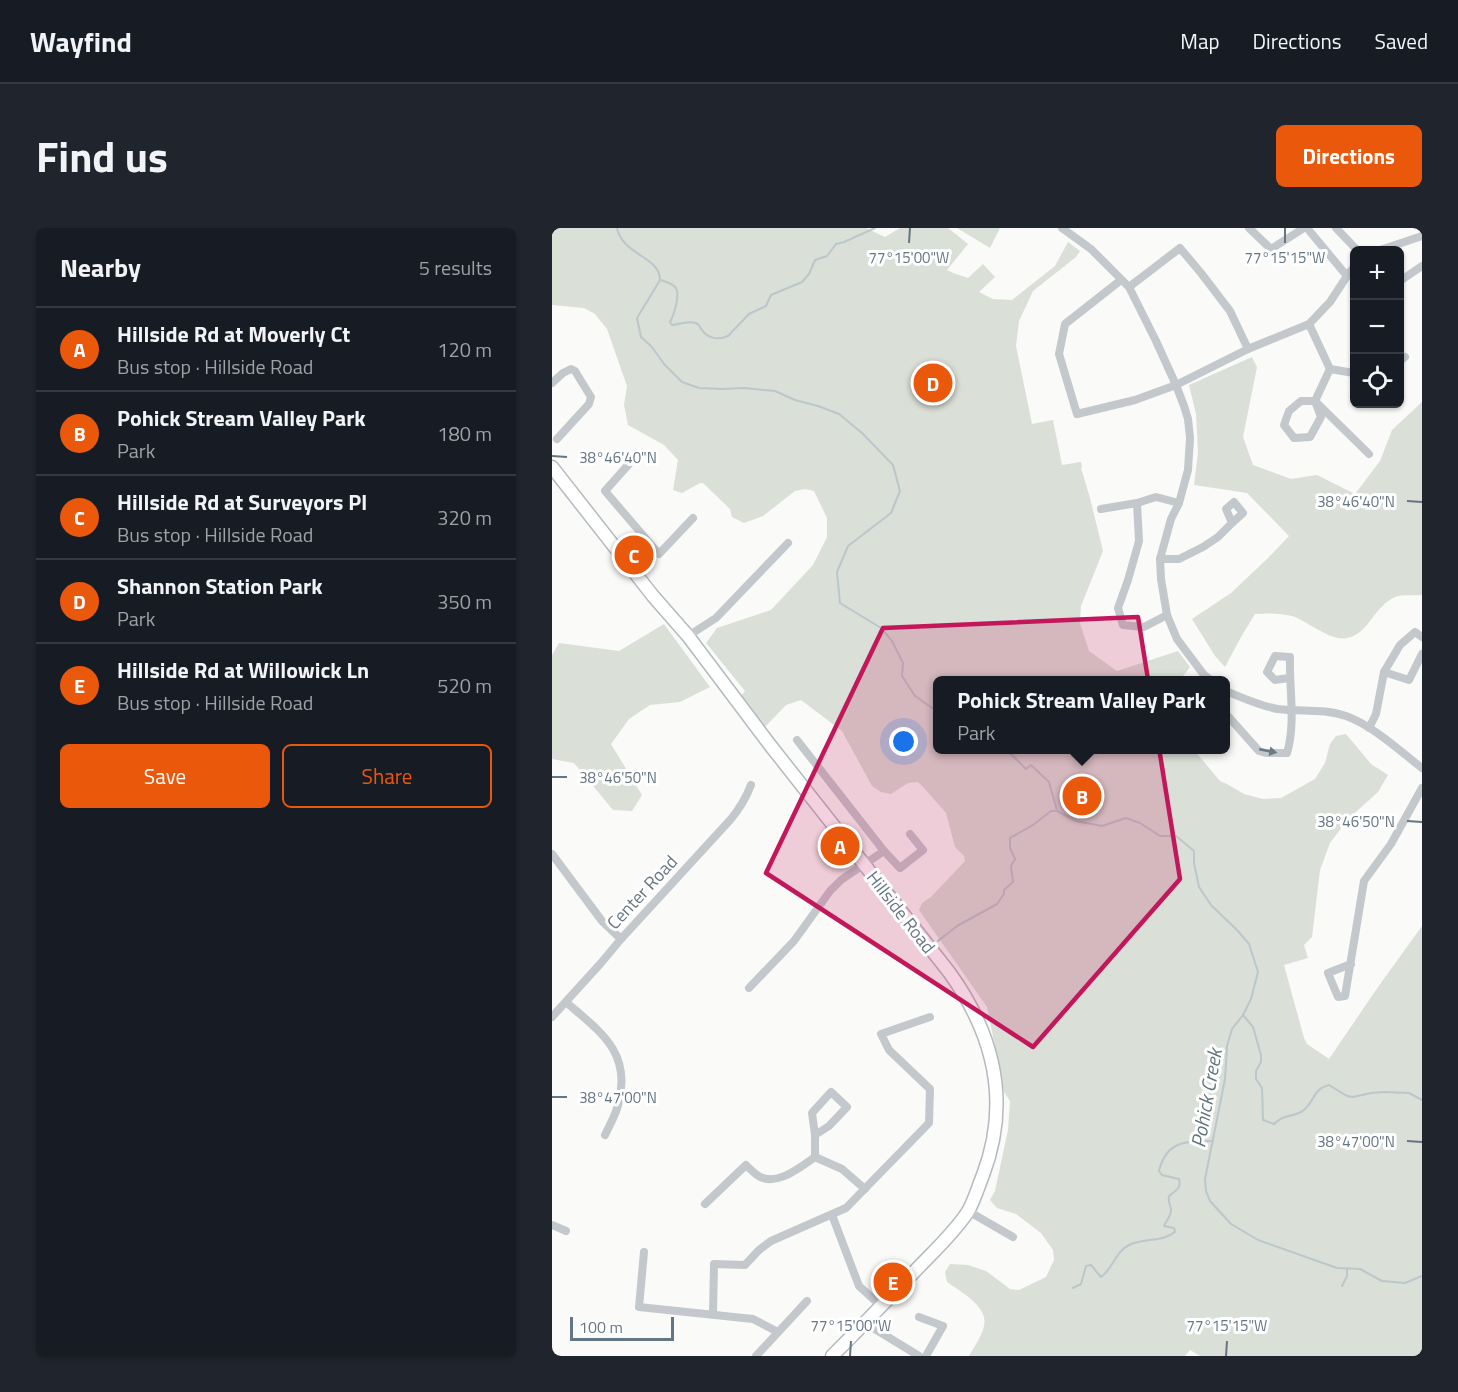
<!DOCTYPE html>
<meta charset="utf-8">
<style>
body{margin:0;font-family:"Titillium Web",sans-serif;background:#20242c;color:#f1f3f6}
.controls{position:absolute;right:18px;top:18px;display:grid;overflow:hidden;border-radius:9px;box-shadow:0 2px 4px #0004}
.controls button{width:54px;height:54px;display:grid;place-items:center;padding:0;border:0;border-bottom:2px solid #363941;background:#171b24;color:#f1f3f6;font:30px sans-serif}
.scale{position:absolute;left:18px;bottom:15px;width:104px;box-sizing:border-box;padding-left:6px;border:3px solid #657683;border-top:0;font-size:16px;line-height:21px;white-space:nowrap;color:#657683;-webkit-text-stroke:4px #fff;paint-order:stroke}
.you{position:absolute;left:352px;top:514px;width:21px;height:21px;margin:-15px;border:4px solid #fff;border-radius:50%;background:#1a73e8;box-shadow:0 0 0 9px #1a73e833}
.badge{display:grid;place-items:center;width:39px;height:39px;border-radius:50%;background:#ea580c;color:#fff;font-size:20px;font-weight:700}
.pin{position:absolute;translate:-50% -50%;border:3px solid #fff;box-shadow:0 2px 6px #0006}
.popup{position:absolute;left:381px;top:448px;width:297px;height:78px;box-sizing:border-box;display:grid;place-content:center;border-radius:9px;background:#171b24;filter:drop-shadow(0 2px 4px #0005);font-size:20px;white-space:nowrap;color:#9ea1a6}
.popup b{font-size:22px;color:#f1f3f6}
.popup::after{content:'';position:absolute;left:50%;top:100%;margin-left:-12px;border:12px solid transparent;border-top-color:#171b24}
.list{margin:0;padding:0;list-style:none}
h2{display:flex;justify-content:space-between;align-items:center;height:78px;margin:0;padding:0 24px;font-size:26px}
h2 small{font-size:20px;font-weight:400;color:#9ea1a6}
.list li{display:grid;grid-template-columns:39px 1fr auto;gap:18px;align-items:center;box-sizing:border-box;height:84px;padding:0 24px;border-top:2px solid #363941}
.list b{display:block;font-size:22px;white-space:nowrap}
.list p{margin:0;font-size:20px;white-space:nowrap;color:#9ea1a6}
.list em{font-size:20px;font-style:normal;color:#9ea1a6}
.actions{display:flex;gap:12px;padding:18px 24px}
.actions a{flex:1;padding:14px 0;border:2px solid #ea580c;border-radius:9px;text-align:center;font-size:21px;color:#ea580c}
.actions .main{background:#ea580c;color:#fff}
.icon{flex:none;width:33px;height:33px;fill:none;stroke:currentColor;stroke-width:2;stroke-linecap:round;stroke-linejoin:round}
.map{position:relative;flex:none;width:870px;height:1128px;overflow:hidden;border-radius:9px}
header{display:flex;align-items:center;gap:36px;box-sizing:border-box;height:84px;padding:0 30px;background:#171b24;border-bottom:2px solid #363941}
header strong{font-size:28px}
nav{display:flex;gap:33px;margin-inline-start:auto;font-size:21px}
.intro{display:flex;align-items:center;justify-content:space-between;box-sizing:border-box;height:144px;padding:0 36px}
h1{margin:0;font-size:42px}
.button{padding:15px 27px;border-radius:9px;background:#ea580c;color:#fff;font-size:21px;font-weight:700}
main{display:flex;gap:36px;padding:0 36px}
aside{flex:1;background:#171b24;border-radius:9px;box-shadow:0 2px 4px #0004}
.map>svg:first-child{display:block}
.green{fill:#dadfd7}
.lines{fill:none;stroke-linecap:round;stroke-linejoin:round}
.stream{stroke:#bbc7cb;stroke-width:2}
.secondary-casing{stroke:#b3babf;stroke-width:15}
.street{stroke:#c3c8cc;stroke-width:8}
.secondary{stroke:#fff;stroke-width:12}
.oneway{fill:#6a7a87}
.marked{fill:#c2185b;fill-opacity:0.2;stroke:#c2185b;stroke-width:4.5;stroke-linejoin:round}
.ticks{fill:none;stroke:#657683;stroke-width:2}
.labels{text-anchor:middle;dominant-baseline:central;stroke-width:6;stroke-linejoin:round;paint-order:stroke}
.street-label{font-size:18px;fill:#657683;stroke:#fff}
.water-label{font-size:20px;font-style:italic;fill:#60757c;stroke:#fff}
.ticks-label{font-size:15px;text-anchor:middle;fill:#657683;stroke:#fff;stroke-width:6;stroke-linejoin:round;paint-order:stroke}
</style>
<header>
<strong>Wayfind</strong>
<nav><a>Map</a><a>Directions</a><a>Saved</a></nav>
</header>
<div class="intro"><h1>Find us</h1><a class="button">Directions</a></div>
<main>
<aside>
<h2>Nearby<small>5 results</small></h2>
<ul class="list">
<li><span class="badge">A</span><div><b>Hillside Rd at Moverly Ct</b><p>Bus stop · Hillside Road</p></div><em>120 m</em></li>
<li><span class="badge">B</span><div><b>Pohick Stream Valley Park</b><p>Park</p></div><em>180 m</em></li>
<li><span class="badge">C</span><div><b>Hillside Rd at Surveyors Pl</b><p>Bus stop · Hillside Road</p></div><em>320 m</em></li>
<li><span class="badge">D</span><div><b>Shannon Station Park</b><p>Park</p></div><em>350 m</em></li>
<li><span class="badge">E</span><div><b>Hillside Rd at Willowick Ln</b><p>Bus stop · Hillside Road</p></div><em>520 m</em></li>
</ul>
<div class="actions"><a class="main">Save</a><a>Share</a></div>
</aside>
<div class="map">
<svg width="870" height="1128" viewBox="0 0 870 1128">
<rect width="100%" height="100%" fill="#fafaf8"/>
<g class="green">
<path d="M0 0H314L333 9 348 0H396L416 16 395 42 401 45 416 50 431 36 443 49 427 64 441 71 460 72 503 38 516 14 528 23 524 29 481 63 467 93 464 118 480 196 501 192 510 237 529 234 530 239 529 240 538 270 551 323 529 378 528 395 537 423 565 443 626 423 638 439 628 452H386V522H642L668 553 675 556 692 566 711 571 729 570 763 551 773 535 778 516 784 508 794 506 819 536 836 547 826 564 796 591 778 615 768 642 760 709 752 717 756 730 732 737 752 810 755 816 777 831 826 759 870 698V1128H648L638 1122 633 1128H417C422 1119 430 1108 432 1098 437 1079 408 1063 395 1054L393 1044 398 1036 416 1037 434 1043 458 1061 467 1062 494 1049 502 1032 501 1022 489 1005 464 986 445 980 438 972 443 963 456 902 458 873 452 864 435 779 367 682 370 675 379 669 413 633 412 628 403 619 394 585 372 560 366 554 356 555 339 566 329 564 320 558 290 503 249 472 234 477 213 499 189 468 193 463 154 415 165 400 219 382 261 337 275 309V290L262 263 253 261 243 263 211 288 192 295 180 289 178 281 151 255H148L130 265 121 262 126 232 112 217 76 197 72 177 75 158 55 101 43 86 32 80 0 77Z"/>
<path d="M405 0H448L438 20Z"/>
<path d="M700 129 705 139 691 209 701 237 739 251 765 247 803 266 828 233 840 202 870 174V367C862 368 850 366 843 369 822 378 817 406 795 410 779 414 756 393 740 388 728 385 716 385 703 386L689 409 673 439 663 428 640 391 679 365 716 330 737 308 695 265 642 257 646 225 644 186 637 157Z"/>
<path d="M112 396 158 459 128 474 98 477 77 491 59 516 90 567 80 583 61 582 22 535 0 531V427L7 415 67 423Z"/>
</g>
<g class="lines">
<g class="stream">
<path d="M65 0C71 28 108 28 108 52L85 90 89 109 100 119 112 136 130 154 147 160 170 161 192 160 223 163 243 172 266 178 287 186 310 205 341 237 348 263 339 285 296 318 285 344 288 375 329 400 340 413 351 435 350 448 363 468 386 484"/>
<path d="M109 52C113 54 120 55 123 59 129 65 122 87 118 94L120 97C127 97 137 92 144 95 148 97 147 98 150 102 156 111 167 112 176 108L197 86 214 78 219 67 250 54 257 46 263 32 275 28 284 16 292 14 323 0"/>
<path d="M455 522 474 541 479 537 497 554 505 583 524 593 550 598 574 590 588 595 608 608H624L642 623V635L647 659 659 677 685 702 697 716 706 744 699 771 691 787 680 801 675 818 673 851 653 951 654 963 658 973 679 996 706 1012 785 1040 808 1041 830 1053 853 1055 870 1048"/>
<path d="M386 713 405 698 445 676 452 666V662L461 654 459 638 463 631 458 620V610L481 597 499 583H503"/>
<path d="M691 787 701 799 709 827V834L704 843V851L710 860 711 892 722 896C732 885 744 890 753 881 764 871 760 862 777 857L795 868 801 869 819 865 832 864 857 865 870 872"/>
<path d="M790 1058 795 1048V1041"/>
<path d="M521 1060 529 1056 534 1038 539 1037 549 1049C561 1041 563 1024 577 1017 591 1010 611 1014 623 1004L622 1000 612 998C614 993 620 987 619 981 618 976 616 974 617 968 623 963 630 960 627 951L610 947 607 943C614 913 634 913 660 913"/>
</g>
<defs>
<path id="secondary" d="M0 239 101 368 136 408 218 517 397 744C442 806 459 873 431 947 426 959 422 974 415 985 401 1006 381 1024 363 1043 336 1071 308 1100 280 1128"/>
</defs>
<use href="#secondary" class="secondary-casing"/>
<g class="street">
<path d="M510 0 539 21 577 59 604 113 624 157 632 178 636 191 638 210 636 242 627 275 619 291 608 331 609 351 615 387 625 411 652 447 659 452"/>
<path d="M697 0 719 21 752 0"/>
<path d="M755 0 795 48"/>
<path d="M784 0 805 22"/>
<path d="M828 22 870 8"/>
<path d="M569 52 513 96 507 126 525 186 583 172 624 157 696 121 757 96 778 74 795 48 802 39"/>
<path d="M848 53 870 38"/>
<path d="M577 59 628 20 649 45 678 83 696 121"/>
<path d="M757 96 778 141"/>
<path d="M848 133 853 129"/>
<path d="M802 145 778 141 763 173 817 226"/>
<path d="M0 155 11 145 19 141 23 143 39 169 37 176 5 211"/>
<path d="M749 173H763L769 189 758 209 742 210 732 197 737 183Z"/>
<path d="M77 236 53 263 107 326 141 290"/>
<path d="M585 275 604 269 627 275"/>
<path d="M549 281 585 275 587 313 576 352 566 380 571 397 592 399 615 387"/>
<path d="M67 324 88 305"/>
<path d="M608 331H627L651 319 666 309 680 295 691 285 682 274 674 281 680 295"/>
<path d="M136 408 164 390 236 315"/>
<path d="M832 444 857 452 870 426"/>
<path d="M674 463C691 470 708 478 726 481 749 484 772 480 794 488 820 497 848 523 870 540"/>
<path d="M674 486 707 523 714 525H735C744 495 737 460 738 429L723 428 715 444 723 452 737 450"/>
<path d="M817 500 824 486 832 444 848 417 863 404 870 409"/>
<path d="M245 512 332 623"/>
<path d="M0 626 50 693 69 711"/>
<path d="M799 736 776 745 786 769 793 768 812 653 839 616 870 560"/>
<path d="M197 760 242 713 278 663 289 652 332 623 348 640 371 622 358 606"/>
<path d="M14 774C47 803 79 823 67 873 65 885 58 896 53 907"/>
<path d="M0 789 49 735 69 711 179 591C188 580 194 570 199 557"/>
<path d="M263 929V907L277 898 295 879 279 864 260 885 263 907"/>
<path d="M263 929 290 941 313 961"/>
<path d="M153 976 194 937C197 940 201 944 205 947 223 960 247 940 263 929"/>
<path d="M416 983 461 1009"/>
<path d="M280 987 307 1058 329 1078"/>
<path d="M0 997 14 1003"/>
<path d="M92 1024 87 1079 201 1091 226 1104"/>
<path d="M161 1086 162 1036 193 1037 207 1022 219 1013 294 980 377 895 378 861 337 822 329 806 378 789"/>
<path d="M367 1089 391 1098 374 1128"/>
<path d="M313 1095 367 1128"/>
<path d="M204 1128 255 1073"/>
</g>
<use href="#secondary" class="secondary"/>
</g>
<defs><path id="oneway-solid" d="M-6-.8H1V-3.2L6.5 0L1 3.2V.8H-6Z" transform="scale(1.5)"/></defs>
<use class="oneway" href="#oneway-solid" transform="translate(716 523) rotate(11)"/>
<path class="marked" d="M586 389 628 651 481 819 214 645 331 400Z"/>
<path class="ticks" d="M357 15 358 0M733 15V0M0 228 15 229M855 273 870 274M0 549H15M855 593 870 594M0 869H15M855 913 870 914M298 1128 299 1113M674 1128 675 1113"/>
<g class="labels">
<g class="street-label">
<text transform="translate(90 664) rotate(-47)">Center Road</text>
<text transform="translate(349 684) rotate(52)">Hillside Road</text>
</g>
<g class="water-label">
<text transform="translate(654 870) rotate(-80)">Pohick Creek</text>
</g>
</g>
<g class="ticks-label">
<text x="357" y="35">77°15'00"W</text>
<text x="733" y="35">77°15'15"W</text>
<text x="66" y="235">38°46'40"N</text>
<text x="804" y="279">38°46'40"N</text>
<text x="66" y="555">38°46'50"N</text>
<text x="804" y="599">38°46'50"N</text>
<text x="66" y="875">38°47'00"N</text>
<text x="804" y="919">38°47'00"N</text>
<text x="299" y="1103">77°15'00"W</text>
<text x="675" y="1103">77°15'15"W</text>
</g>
</svg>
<div class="controls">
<button>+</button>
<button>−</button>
<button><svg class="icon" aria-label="locate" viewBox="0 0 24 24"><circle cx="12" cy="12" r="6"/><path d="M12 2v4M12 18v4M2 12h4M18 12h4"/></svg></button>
</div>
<div class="scale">100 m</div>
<div class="you"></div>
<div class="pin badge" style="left:288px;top:618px">A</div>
<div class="pin badge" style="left:530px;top:568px">B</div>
<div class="popup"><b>Pohick Stream Valley Park</b>Park</div>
<div class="pin badge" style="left:82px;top:327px">C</div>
<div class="pin badge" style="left:381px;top:155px">D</div>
<div class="pin badge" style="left:341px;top:1054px">E</div>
</div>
</main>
